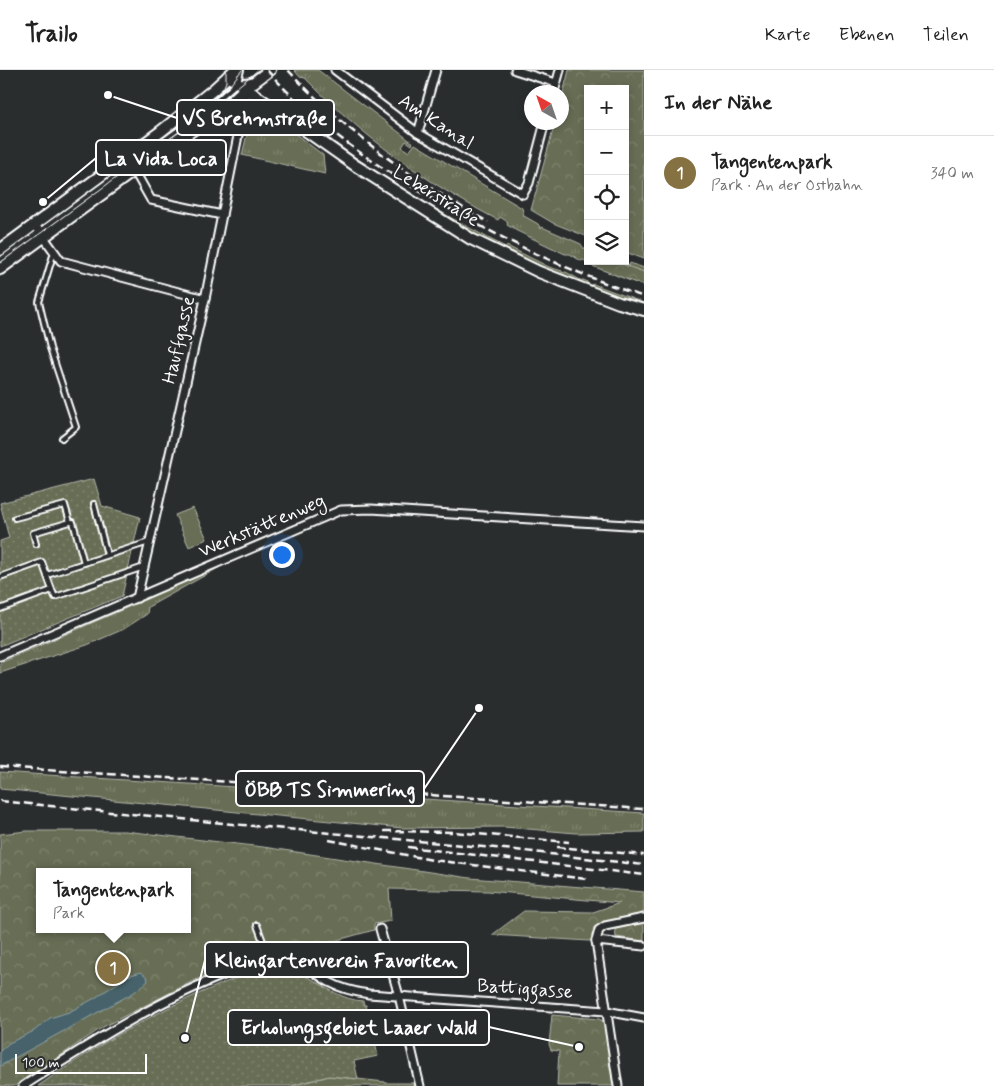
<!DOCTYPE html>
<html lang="de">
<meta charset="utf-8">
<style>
body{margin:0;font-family:Mynerve,sans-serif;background:#f2f2f2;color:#222}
.controls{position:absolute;right:15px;top:15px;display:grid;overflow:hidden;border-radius:0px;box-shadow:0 2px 8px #0003}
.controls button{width:45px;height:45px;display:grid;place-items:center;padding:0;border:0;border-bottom:1px solid #e0e0e0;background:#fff;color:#222;font:25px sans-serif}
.compass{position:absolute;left:524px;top:15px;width:45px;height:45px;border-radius:50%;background:#fff;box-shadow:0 2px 8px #0003;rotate:320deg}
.scale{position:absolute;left:15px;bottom:12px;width:132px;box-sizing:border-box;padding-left:5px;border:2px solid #fff;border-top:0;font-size:14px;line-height:18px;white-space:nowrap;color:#fff;-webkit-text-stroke:4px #2a2d2e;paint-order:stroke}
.you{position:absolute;left:281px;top:484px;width:18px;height:18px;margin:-12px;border:4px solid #fff;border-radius:50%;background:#1a73e8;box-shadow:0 0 0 8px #1a73e833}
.badge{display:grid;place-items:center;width:32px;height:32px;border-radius:50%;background:#857141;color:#fff;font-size:16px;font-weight:700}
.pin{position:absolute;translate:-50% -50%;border:2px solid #fff;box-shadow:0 1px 5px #0006}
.popup{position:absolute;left:36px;top:798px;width:155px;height:65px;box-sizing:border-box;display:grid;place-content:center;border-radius:0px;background:#fff;filter:drop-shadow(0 1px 4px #0005);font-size:16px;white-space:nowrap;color:#767676}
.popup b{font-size:19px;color:#222}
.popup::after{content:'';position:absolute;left:50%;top:100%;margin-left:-10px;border:10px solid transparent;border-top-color:#fff}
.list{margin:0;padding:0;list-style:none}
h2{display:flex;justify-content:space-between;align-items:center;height:65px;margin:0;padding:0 20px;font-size:21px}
h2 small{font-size:16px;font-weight:400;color:#767676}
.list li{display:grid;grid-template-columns:32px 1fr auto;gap:15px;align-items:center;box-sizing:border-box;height:75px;padding:0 20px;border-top:1px solid #e0e0e0}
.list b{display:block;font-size:19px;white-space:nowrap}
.list p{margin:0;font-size:16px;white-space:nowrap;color:#767676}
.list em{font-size:16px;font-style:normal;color:#767676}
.icon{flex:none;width:28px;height:28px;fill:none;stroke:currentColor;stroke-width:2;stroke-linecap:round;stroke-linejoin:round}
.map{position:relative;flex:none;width:644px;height:1016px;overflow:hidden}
header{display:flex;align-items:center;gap:30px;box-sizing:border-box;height:70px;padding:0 25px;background:#fff;border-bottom:1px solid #e0e0e0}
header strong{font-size:24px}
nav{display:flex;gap:28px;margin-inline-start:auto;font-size:18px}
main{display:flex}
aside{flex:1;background:#fff}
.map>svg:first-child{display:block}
.grass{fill:url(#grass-tufts);stroke:#b3b6aa}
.forest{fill:url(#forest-crowns);stroke:#b3b6aa;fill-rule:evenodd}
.garden{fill:url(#garden-dots);stroke:#b3b6aa}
.pitch{fill:#676e54;stroke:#b3b6aa}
.water{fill:#46626b;stroke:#90a1a6}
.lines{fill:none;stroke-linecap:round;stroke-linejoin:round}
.service-casing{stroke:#fff;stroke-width:8}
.minor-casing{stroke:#fff;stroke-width:11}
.secondary-casing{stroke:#fff;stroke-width:14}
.service{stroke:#2a2d2e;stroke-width:4}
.minor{stroke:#2a2d2e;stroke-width:7}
.secondary{stroke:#2a2d2e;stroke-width:10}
.tram{stroke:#fff;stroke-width:1}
.rail{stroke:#fff;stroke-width:2.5;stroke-dasharray:8 4;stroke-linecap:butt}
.labels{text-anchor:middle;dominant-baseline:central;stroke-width:4.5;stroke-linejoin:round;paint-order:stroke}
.street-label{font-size:19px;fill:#fff;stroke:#2a2d2e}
.leader{fill:none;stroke:#fff;stroke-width:2}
.callout-dot{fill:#fff;stroke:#2a2d2e;stroke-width:2}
.callout{fill:#2a2d2e;stroke:#fff;stroke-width:2}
.callout-label{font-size:20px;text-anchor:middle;font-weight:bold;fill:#fff}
</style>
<header>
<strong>Trailo</strong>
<nav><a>Karte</a><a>Ebenen</a><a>Teilen</a></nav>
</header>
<main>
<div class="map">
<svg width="644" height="1016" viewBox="0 0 644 1016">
<defs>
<pattern id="grass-tufts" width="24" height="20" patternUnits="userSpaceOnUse" patternTransform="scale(1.25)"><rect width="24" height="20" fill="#676e54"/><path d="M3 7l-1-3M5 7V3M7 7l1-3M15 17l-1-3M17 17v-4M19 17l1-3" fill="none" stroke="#7e846e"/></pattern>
<pattern id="forest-crowns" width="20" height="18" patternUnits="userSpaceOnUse" patternTransform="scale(1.25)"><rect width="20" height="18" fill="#676e54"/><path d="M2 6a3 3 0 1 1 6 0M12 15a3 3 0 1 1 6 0" fill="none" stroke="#7e846e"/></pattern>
<pattern id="garden-dots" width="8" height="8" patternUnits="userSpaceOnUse" patternTransform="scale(1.25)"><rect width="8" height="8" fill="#676e54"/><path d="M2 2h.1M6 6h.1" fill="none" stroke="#7e846e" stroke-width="1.8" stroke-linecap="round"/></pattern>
</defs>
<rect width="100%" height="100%" fill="#2a2d2e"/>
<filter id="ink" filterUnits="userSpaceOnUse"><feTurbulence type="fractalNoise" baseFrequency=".02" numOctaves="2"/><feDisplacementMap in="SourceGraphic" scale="10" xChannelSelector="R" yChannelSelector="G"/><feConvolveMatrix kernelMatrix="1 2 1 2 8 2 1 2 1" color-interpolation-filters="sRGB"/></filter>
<g filter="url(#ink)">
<g class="grass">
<path d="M294 0H318L413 73 412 75 406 71 402 77 409 82 415 74 522 138 524 146 538 154 541 159 542 157 581 174 584 179 586 176 588 177V191H624L629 196 630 193 644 198V216L590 195V193L583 190 581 191 570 184H565L515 160 513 157H510L507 155 508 152 500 147 498 150C426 113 361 65 305 8L300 7Z"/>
<path d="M254 42 265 48 263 51 272 57 274 54 290 60 323 85 325 104 242 85 252 43Z"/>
<path d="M307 49C365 102 436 140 505 177L507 176 549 197 562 201V203L566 202 582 211 584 210 587 212V213L592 215 593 214 644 233V236C585 217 523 194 468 162 460 157 452 150 444 144 396 114 349 85 305 51Z"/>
<path d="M220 497 148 537 147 544 124 559 87 575 0 603V593Z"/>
<path d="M0 702 644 743V762L576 763 504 757 402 758 0 719Z"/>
</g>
<g class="forest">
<path d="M569 0H644V189L625 182V19H588V167L553 153 531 140 555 53 562 52V27Z"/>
<path d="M590 191H613L644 202V216L590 195Z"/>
<path d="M27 761H125L263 777 470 808 644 822V843L601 853 594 857 591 870 589 871 492 865 524 841 593 842 620 833 488 821 389 819 391 851 374 854V860L323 874 299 885 283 880 265 883 193 911 103 957 15 1016H0V764ZM39 802H187V859H39Z"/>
<path d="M644 853V871L616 867 615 859Z"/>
<path d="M552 945 599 949 606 953 613 1016H557L559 981 551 980 549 974Z"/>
<path d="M329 1006 385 1012V1013H414L415 1016H290Z"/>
</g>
<g class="garden">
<path d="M94 409 102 436 140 447 122 526 0 576V471L9 468 0 433Z"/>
<path d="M281 895C291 899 301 903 310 908 327 918 343 930 363 931L364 935H366L378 986 354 991 358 1009 329 1006 290 1016H38C94 977 155 941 219 915 239 907 259 898 281 895Z"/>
</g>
<path class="pitch" d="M193 438 207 469 189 477 175 445Z"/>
<path class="water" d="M141 902 147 907 148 911 133 923 0 996V981L9 973 34 961 50 948 69 942 95 928 128 906Z"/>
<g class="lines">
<defs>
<g id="service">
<path d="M238 12 241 0"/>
<path d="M54 182 39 232 50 278 76 357 62 368"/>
<path d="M0 190 211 36 238 12 251 10"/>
<path d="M94 434 107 485"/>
<path d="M15 448 65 435 70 452 33 463 36 474"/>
<path d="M70 452H73L84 493"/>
<path d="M47 505 149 472"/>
<path d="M0 507 42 492 52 520"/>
<path d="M0 539 52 520 55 527 144 497"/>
<path d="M257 855 269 888"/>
</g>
<g id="minor">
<path d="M335 0 418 63 523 124 529 113 545 52"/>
<path d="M515 0 556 13"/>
<path d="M554 22 560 0"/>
<path d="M418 63 436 0"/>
<path d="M134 100 151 130 222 145"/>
<path d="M35 155 61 191 205 229"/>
<path d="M137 528 205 229 242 46V39L248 19"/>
<path d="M0 586 341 440 371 439 644 456"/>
<path d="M380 859 399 926 420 1016"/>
<path d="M596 871 644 876"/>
<path d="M23 1016C91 973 159 929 234 901 250 894 268 886 286 888 302 890 315 904 329 912 342 919 355 922 369 924L606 941 644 948"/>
<path d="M618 1016 596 871 599 860 605 856 644 848"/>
</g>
<g id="secondary">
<path d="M228 6 356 96 471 169 539 202 619 233 644 240"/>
<path d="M0 180 160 62 213 20 235 0"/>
<path d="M0 199 162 80 216 45 246 18 270 0"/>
</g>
</defs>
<use href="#service" class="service-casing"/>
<use href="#minor" class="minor-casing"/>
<use href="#secondary" class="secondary-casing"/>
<use href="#service" class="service"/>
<use href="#minor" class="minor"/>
<use href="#secondary" class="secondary"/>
<g class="tram">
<path d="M227 19 242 0"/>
<path d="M222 21 226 12V0"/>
<path d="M0 193 214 36 258 0"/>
</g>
<g class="rail">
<path d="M267 0C314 53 371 93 431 128 498 168 570 202 644 227"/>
<path d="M288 0C346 62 414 111 488 152"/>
<path d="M0 697 644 739"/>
<path d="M0 731 232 754 516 780 644 795"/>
<path d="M384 761 453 762 569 772"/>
<path d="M329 770 432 790 586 809"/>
<path d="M408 777 644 805"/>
<path d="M557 777 644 785"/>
</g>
</g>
</g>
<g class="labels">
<g class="street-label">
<text transform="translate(436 52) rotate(33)">Am Kanal</text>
<text transform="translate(436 126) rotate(32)">Leberstraße</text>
<text transform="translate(179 270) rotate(-77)">Hauffgasse</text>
<text transform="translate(262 456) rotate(-23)">Werkstättenweg</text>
<text transform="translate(525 919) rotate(4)">Battiggasse</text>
</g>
</g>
<path class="leader" d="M108 25L177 48M43 132L96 88M479 638L424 719M185 968L205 890M579 977L489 957"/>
<g class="callout-dot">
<circle cx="108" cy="25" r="5"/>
<circle cx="43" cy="132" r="5"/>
<circle cx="479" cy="638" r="5"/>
<circle cx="185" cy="968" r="5"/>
<circle cx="579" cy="977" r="5"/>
</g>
<g class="callout">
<rect x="177" y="30" width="157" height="35" rx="5"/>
<rect x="96" y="70" width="130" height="35" rx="5"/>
<rect x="236" y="701" width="188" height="35" rx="5"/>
<rect x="205" y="872" width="263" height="35" rx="5"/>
<rect x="228" y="940" width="261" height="35" rx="5"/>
</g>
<g class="callout-label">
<text x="255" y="55">VS Brehmstraße</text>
<text x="161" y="95">La Vida Loca</text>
<text x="330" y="726">ÖBB TS Simmering</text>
<text x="336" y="897">Kleingartenverein Favoriten</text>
<text x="359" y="964">Erholungsgebiet Laaer Wald</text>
</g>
</svg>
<div class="controls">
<button>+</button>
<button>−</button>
<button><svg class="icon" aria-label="locate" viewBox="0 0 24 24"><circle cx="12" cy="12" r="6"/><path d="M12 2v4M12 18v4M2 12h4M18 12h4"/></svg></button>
<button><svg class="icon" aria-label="layers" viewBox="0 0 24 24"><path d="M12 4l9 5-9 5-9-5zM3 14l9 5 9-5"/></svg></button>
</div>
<svg class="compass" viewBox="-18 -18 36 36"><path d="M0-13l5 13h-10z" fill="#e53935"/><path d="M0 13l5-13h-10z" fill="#767676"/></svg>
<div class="scale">100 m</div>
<div class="you"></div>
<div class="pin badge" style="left:113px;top:898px">1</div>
<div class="popup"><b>Tangentenpark</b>Park</div>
</div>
<aside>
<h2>In der Nähe<small></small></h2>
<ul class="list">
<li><span class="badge">1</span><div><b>Tangentenpark</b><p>Park · An der Ostbahn</p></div><em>340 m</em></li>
</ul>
</aside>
</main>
